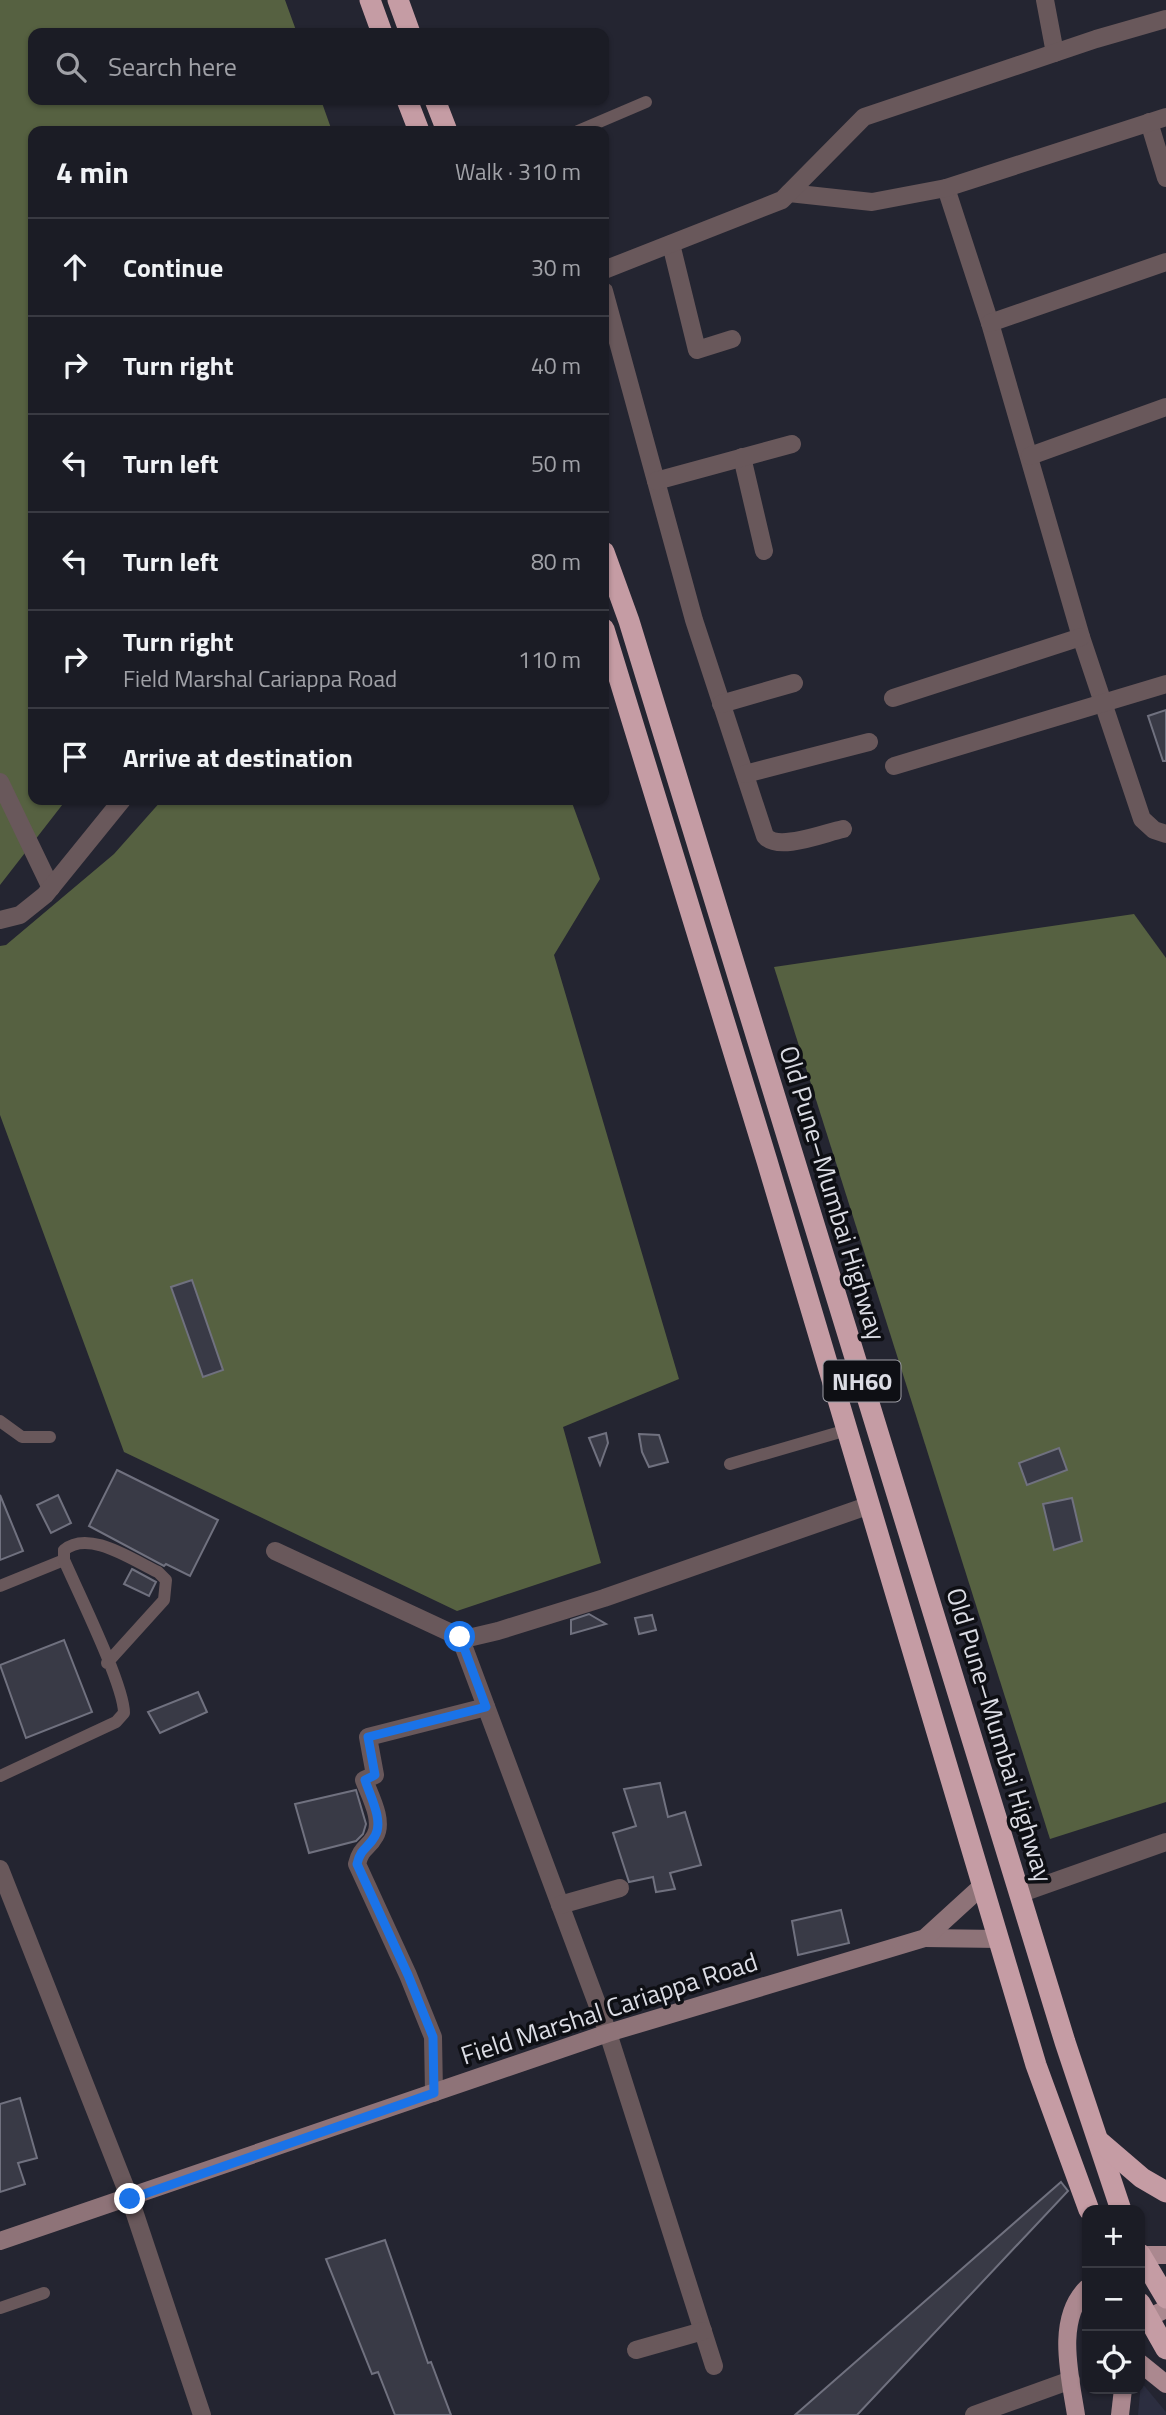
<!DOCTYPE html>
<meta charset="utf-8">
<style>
body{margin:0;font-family:"Titillium Web",sans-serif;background:#24252d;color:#f1f3f6}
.controls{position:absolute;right:21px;bottom:21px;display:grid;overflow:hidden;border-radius:14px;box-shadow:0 2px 5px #0004}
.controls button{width:63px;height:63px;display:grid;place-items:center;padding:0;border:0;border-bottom:2px solid #393a42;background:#1b1c25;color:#f1f3f6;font:35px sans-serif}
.stop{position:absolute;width:21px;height:21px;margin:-16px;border:5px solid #1a73e8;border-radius:50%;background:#fff}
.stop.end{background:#1a73e8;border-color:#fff;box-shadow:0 2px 7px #0008}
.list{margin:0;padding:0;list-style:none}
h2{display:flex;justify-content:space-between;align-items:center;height:91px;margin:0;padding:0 28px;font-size:30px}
h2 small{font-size:23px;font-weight:400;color:#a0a1a7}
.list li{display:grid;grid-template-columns:46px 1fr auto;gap:21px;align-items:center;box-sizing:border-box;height:98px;padding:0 28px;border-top:2px solid #393a42}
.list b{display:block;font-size:26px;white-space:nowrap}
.list p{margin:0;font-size:23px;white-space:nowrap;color:#a0a1a7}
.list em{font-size:23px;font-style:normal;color:#a0a1a7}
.icon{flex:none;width:38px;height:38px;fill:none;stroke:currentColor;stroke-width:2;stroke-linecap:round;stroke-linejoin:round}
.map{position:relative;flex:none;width:1166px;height:2415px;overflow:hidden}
.search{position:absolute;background:#1b1c25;box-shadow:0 2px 5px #0004;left:28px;top:28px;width:581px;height:77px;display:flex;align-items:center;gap:18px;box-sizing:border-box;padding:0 24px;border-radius:14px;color:#a0a1a7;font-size:26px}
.panel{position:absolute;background:#1b1c25;box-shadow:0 2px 5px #0004;left:28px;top:126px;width:581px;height:679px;border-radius:14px}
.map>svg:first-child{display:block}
.built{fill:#2c2e40}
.forest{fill:#566141}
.building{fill:#393a46;stroke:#70717f;stroke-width:2}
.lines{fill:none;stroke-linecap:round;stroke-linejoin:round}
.lane{stroke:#69585b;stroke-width:12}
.street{stroke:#69585b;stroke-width:18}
.secondary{stroke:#8e7378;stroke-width:18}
.primary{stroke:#ab888f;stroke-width:18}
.highway{stroke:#c59ca4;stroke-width:21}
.route{stroke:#1a73e8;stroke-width:9}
.labels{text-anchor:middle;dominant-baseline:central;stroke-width:7;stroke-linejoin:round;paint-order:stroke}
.shield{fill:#0e0f14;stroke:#9e9ea6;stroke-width:2}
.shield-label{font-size:24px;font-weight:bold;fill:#dbdce4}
.street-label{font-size:26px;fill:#dbdce4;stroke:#0e0f14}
</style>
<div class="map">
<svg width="1166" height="2415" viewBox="0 0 1166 2415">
<rect width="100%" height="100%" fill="#242531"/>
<path class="built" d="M1141 2382 1166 2412V2415H1138Z"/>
<g class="forest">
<path d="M0 0H285L297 33H33V100H321L332 131H33V800H66L0 885Z"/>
<path d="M162 800H571L600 879 554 955 679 1379 563 1427 601 1563 457 1611 124 1452 0 1115V946L6 945 114 854Z"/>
<path d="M1134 914 1166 958V1802L1050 1839 774 967Z"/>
</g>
<g class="building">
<path d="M1166 710V761H1163L1148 716Z"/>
<path d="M192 1280 223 1370 203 1377 171 1287Z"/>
<path d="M606 1433 608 1443 600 1465 589 1438Z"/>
<path d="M639 1434 659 1435 668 1462 649 1467 642 1452Z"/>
<path d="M1059 1448 1067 1470 1027 1485 1019 1463Z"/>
<path d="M117 1470 218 1520 190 1576 166 1564 164 1566 89 1526Z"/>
<path d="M0 1495 23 1551 0 1560Z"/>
<path d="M58 1495 71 1523 51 1533 37 1505Z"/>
<path d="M1072 1498 1082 1541 1054 1550 1043 1504Z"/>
<path d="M132 1569 156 1582 149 1596 124 1584Z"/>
<path d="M589 1614 606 1624 571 1634V1620Z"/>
<path d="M652 1615 656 1630 639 1634 635 1618Z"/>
<path d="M64 1640 92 1712 26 1738 0 1665Z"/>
<path d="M198 1692 207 1712 160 1733 148 1712Z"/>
<path d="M660 1783 668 1817 685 1812 701 1865 670 1873 675 1889 656 1892 653 1877 629 1882 613 1833 636 1826 624 1789Z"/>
<path d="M356 1790 366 1824 363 1834 356 1841 309 1853 295 1804Z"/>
<path d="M841 1910 849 1943 798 1955 792 1921Z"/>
<path d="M20 2098 37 2158 18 2163 25 2184 0 2192V2104Z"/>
<path d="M1061 2182 1068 2191 857 2415H795Z"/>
<path d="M385 2240 428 2363 431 2362 451 2415H395L378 2372 372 2374 326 2259Z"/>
</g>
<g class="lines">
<g class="lane">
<path d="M578 131 646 102"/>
<path d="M0 1421 22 1437H50"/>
<path d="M730 1464 847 1430"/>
<path d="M0 1586 64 1560"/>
<path d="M0 1776 116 1722 124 1713C124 1685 78 1592 64 1560V1550C89 1529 132 1560 158 1572L166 1580 164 1600 107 1663"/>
<path d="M0 2308 44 2293"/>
</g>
<g class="street">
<path d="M1045 0 1055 53"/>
<path d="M1149 122 1166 178"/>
<path d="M946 188 990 323 1081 637 1142 819 1154 830 1166 834"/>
<path d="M789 193 872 202 946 188 1166 117"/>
<path d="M671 244 697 350 732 339"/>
<path d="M604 270 782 200 864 117 1096 39 1166 19"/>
<path d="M604 291 694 620 765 836C778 852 824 833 843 829"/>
<path d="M990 323 1166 262"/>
<path d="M1030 456 1166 407"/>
<path d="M742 457 764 551"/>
<path d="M656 481 792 444"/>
<path d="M893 698 1081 637"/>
<path d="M721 704 794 683"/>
<path d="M894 766 1166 684"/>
<path d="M745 774 869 742"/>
<path d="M0 782 51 888"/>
<path d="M0 920 20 915 45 895 122 800"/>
<path d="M275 1551 464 1639 498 1631 604 1598 870 1505"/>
<path d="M460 1637 608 2033 714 2366"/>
<path d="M0 1869 130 2199 202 2415"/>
<path d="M1019 1894 1166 1842"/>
<path d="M560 1905 620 1888"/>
<path d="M434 2093 433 2037 408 1975 357 1864C361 1847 368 1849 375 1836 384 1821 370 1796 364 1780L375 1775 368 1737 486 1707"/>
<path d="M636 2350 703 2331"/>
<path d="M974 2415 1071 2380"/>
</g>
<g class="secondary">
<path d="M925 1938 999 1939"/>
<path d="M0 2241 608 2033 925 1938 982 1886"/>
</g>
<g class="primary">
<path d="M1140 2255H1166"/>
<path d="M1148 2318 1166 2309"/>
<path d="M1140 2363 1166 2384"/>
<path d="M1076 2415C1070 2376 1055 2319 1087 2288"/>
<path d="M1120 2415 1123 2389"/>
</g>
<g class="highway">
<path d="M370 0 382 33"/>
<path d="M398 0 410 33"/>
<path d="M407 100 419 131"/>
<path d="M435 100 447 131"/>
<path d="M604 552 629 621 1065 2042 1121 2210"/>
<path d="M604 629 767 1161 1036 2065 1089 2210"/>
<path d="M1100 2142 1142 2178 1166 2192"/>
<path d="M1140 2254 1166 2298"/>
<path d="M1140 2303 1166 2349"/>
</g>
</g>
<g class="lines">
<path class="route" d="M130 2199 434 2093 433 2037 408 1975 357 1864C361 1847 368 1849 375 1836 384 1821 370 1796 365 1780L375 1775 368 1737 486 1707 460 1637"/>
</g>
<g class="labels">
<rect class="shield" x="823.5" y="1360.5" width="77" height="41" rx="5"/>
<g class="shield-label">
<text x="862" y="1381">NH60</text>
</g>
<g class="street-label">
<text transform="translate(833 1193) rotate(73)">Old Pune–Mumbai Highway</text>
<text transform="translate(1000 1735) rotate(73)">Old Pune–Mumbai Highway</text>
<text transform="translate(609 2008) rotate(-18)">Field Marshal Cariappa Road</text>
</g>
</g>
</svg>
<div class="controls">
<button>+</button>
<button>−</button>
<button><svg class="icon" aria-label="locate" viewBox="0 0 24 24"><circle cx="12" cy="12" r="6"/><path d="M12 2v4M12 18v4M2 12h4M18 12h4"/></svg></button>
</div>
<div class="stop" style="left:460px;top:1637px"></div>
<div class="stop end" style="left:130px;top:2199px"></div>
<div class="search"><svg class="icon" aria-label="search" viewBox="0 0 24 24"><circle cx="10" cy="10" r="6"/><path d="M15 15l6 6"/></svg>Search here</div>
<section class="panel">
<h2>4 min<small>Walk · 310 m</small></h2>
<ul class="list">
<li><svg class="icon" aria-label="ahead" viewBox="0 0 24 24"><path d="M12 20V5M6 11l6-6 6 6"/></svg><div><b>Continue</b></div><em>30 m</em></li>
<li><svg class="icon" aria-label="right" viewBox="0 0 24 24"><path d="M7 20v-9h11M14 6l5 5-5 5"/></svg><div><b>Turn right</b></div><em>40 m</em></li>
<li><svg class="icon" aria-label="left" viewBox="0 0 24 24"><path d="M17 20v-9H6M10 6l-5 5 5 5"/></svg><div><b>Turn left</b></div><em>50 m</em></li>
<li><svg class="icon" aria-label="left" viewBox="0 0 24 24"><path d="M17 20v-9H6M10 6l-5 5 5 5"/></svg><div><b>Turn left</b></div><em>80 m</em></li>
<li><svg class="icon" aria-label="right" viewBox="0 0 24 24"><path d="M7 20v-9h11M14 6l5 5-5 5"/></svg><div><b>Turn right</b><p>Field Marshal Cariappa Road</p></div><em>110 m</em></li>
<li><svg class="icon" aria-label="arrive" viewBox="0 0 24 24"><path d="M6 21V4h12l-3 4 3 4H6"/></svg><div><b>Arrive at destination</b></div></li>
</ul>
</section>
</div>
